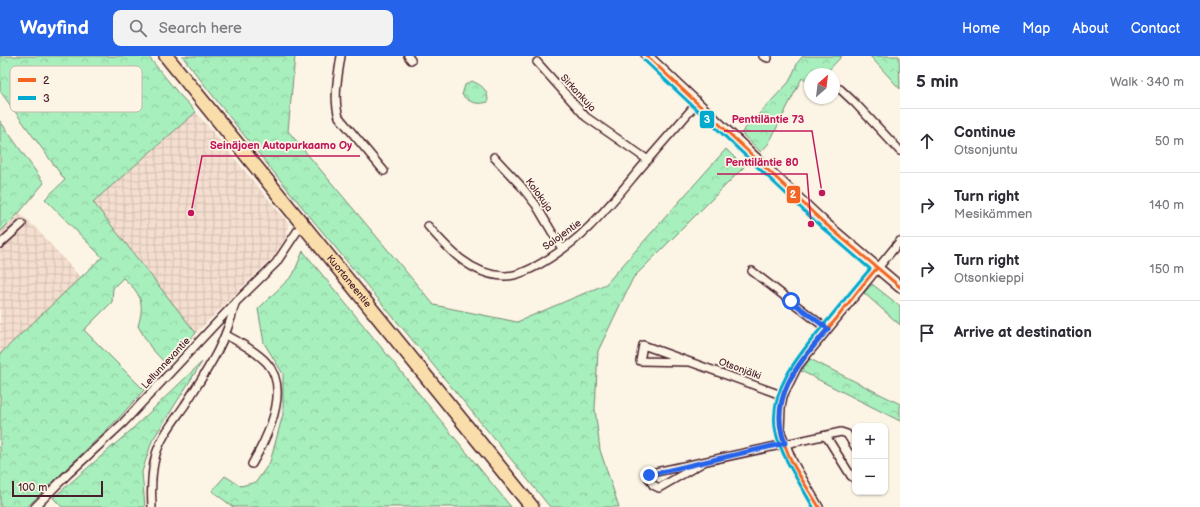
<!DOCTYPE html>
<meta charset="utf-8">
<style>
body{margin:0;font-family:"Balsamiq Sans",sans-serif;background:#f2f2f3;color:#2b2b33}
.controls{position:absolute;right:12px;bottom:12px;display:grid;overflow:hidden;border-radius:8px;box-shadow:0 1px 3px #0004}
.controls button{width:36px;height:36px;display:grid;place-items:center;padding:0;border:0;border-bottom:1px solid #e1e1e2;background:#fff;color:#2b2b33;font:20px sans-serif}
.compass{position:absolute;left:804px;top:12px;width:36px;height:36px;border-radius:50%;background:#fff;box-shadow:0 1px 3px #0004;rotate:28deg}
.scale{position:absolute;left:12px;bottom:10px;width:91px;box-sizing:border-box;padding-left:4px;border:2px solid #4a1f2b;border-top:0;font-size:11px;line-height:14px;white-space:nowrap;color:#4a1f2b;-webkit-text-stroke:3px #fcf5e5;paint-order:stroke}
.stop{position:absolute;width:12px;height:12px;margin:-9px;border:3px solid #2563eb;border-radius:50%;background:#fff}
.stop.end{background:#2563eb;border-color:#fff;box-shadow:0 1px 4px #0008}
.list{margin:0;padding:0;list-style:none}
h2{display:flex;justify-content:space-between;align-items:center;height:52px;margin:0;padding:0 16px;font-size:17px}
h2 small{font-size:13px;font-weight:400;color:#7c7c81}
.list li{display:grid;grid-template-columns:26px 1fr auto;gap:12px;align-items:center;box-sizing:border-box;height:64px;padding:0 16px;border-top:1px solid #e1e1e2}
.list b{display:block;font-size:15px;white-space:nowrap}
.list p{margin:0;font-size:13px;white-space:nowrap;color:#7c7c81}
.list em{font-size:13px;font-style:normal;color:#7c7c81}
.icon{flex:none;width:22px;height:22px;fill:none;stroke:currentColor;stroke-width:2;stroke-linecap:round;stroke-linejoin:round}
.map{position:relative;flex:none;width:900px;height:451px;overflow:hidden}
header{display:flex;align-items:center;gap:24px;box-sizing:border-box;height:56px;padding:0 20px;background:#2563eb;color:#fff}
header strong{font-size:19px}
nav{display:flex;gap:22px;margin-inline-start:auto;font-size:14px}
.search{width:280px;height:36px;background:#f2f2f3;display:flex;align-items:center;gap:10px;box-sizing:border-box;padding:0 14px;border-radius:8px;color:#7c7c81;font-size:15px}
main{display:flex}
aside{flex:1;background:#fff}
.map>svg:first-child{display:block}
.industrial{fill:url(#industrial-grid)}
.forest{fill:url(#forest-crowns);stroke:#788774}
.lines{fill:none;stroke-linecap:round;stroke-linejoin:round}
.street-casing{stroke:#4a1f2b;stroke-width:10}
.secondary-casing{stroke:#4a1f2b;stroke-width:13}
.highway-casing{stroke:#4a1f2b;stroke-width:16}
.street{stroke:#fcf5e5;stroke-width:7}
.secondary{stroke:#fcf5e5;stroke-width:10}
.highway{stroke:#f9deab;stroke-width:13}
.bus-1-casing{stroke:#fcf5e5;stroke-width:6}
.bus-2-casing{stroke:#fcf5e5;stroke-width:6}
.bus-1{stroke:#f26522;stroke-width:3}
.bus-2{stroke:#00a9ce;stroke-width:3}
.route{stroke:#2563eb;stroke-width:5}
.labels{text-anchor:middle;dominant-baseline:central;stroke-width:3.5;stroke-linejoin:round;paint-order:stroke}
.street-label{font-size:10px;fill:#4a1f2b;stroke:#fcf5e5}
.key{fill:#fcf5e5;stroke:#c7b5ad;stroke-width:1}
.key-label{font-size:11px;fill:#4a1f2b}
.leader{fill:none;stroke:#c2185b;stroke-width:1.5}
.callout-dot{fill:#c2185b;stroke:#fcf5e5;stroke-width:1.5}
.callout-label{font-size:11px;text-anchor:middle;font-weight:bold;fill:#c2185b;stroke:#fcf5e5;stroke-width:3.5;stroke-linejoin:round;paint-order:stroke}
.line-badge{stroke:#fcf5e5;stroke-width:1.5}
.badge-label{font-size:11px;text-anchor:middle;font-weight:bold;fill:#fff}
</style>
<header>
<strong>Wayfind</strong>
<div class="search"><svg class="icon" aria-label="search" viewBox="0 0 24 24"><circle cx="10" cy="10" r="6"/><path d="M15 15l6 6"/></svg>Search here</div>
<nav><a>Home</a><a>Map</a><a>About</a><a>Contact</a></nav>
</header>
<main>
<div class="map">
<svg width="900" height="451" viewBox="0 0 900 451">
<defs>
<pattern id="industrial-grid" width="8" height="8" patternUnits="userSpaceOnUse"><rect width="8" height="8" fill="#f4decf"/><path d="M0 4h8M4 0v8" fill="none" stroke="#d3beb2"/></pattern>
<pattern id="forest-crowns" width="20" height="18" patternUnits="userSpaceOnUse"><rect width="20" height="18" fill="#a7efbc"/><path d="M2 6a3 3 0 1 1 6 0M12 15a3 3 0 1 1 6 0" fill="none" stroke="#91cca2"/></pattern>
</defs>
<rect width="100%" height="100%" fill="#fcf5e5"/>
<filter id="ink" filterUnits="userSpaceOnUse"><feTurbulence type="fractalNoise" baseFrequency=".025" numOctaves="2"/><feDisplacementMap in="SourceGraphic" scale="8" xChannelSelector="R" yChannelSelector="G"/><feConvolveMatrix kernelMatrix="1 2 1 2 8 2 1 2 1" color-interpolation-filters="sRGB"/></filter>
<g filter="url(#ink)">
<g class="industrial">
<path d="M196 56 289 168 287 180 274 200 196 277 93 146Z"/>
<path d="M19 157 34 170 81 222 0 298V176Z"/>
</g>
<g class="forest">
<path d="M0 0H148L178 37 196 56 93 146 196 277 167 309 151 292 138 270C145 247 141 237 123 222L113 232 112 246 84 274 144 334 119 362 27 451H0V298L102 201 45 143 65 124 0 35Z"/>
<path d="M182 0H295L288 75 434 249 517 266 606 228 726 93 744 111 633 222 598 295 595 353 600 394 619 451H550C428 300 300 154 182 0Z"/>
<path d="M803 0H842L825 18H810V26L802 22 769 87 761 96 741 77 789 26 798 6Z"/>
<path d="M870 0H899L900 33Z"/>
<path d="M472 25C483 30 488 34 488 46 477 49 470 47 462 39L465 29Z"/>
<path d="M0 65 44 127 19 157 0 176Z"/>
<path d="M303 195 511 451H233L212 435 225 420 241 430 256 426 270 406 283 358V318L264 287 258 253 293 219Z"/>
<path d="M872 228 900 250V269L864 237Z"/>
<path d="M810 303 900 348V365L801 315Z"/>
<path d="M202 306 152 385 142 416 145 451H62L53 442 129 376Z"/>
</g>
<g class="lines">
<defs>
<g id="street">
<path d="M341 0C338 20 333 42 339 61L384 115"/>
<path d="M408 0 411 4"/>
<path d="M763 0 768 2"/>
<path d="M537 6 586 61 648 104"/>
<path d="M840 33 855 47 900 95"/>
<path d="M494 101 521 130 536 149 562 193"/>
<path d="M428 170C448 193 471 219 504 220 529 221 572 188 589 171 609 151 627 128 645 107 662 87 680 67 697 47"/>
<path d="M0 188 22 168"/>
<path d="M752 215 827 273"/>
<path d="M226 279C238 285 258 297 267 307 291 334 267 382 252 408"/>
<path d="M690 306 640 305 643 289 773 336 783 340"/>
<path d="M824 380 828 383 851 420 855 423"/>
<path d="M704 406 659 432 653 429 649 422 651 417 841 376 847 378 855 391"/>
<path d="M35 451 68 418 123 367 236 246 276 207 302 168"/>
<path d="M152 451C151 434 151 419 155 402 159 383 174 365 185 349 207 314 225 289 235 248"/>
<path d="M819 451 793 406 780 374 781 352 783 340 798 310 900 185"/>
</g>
<path id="secondary" d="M647 0 822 165 900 231"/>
<g id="highway">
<path id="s1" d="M166 0 532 451"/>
</g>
</defs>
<use href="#street" class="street-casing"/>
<use href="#secondary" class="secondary-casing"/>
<use href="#highway" class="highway-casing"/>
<use href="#street" class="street"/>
<use href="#secondary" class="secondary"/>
<use href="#highway" class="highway"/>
<defs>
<g id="bus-1">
<path d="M647 0 822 165 900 231"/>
<path d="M819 451C805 427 786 403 781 375 772 331 811 293 837 262 850 245 863 228 877 212"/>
</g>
<path id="bus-2" d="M644 4 819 169 870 213C857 228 844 244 831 260 805 292 766 332 776 377 783 404 800 427 813 451"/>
</defs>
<use href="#bus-1" class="bus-1-casing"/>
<use href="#bus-2" class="bus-2-casing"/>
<use href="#bus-1" class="bus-1"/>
<use href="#bus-2" class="bus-2"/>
</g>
</g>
<g class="lines" filter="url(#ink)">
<path class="route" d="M649 419 785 387C767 341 800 306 828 273L791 245"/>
</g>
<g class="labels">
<g class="street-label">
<text transform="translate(578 37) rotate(47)">Sirkankuja</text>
<text transform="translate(539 139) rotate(54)">Kolokuja</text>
<text transform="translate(562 179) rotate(-36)">Salojentie</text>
<text stroke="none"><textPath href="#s1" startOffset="290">Kuortaneentie</textPath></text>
<text transform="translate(166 307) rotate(-47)">Lellunnevantie</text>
<text transform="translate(740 313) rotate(20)">Otsonjälki</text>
</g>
</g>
<rect x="10" y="10" width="132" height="46" rx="6" class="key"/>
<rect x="18" y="22" width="18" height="4" fill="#f26522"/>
<rect x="18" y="40" width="18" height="4" fill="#00a9ce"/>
<g class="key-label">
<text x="43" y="28">2</text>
<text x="43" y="46">3</text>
</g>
<path class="leader" d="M822 137L812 75H724M191 157L202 100H360M811 168L807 118H717"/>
<g class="callout-dot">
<circle cx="822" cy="137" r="4"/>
<circle cx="191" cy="157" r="4"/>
<circle cx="811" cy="168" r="4"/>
</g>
<g class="callout-label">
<text x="768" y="67">Penttiläntie 73</text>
<text x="281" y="93">Seinäjoen Autopurkaamo Oy</text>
<text x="762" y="110">Penttiläntie 80</text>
</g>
<g class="line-badge">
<rect x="699" y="54" width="16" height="19" rx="4" fill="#00a9ce"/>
<rect x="786" y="129" width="15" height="19" rx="4" fill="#f26522"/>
</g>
<g class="badge-label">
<text x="707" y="67">3</text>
<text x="793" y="142">2</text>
</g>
</svg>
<div class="controls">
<button>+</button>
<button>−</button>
</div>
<svg class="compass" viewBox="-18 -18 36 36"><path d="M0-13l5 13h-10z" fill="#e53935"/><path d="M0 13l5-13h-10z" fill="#7c7c81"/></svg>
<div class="scale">100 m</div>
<div class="stop" style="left:791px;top:245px"></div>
<div class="stop end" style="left:649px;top:419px"></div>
</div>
<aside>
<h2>5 min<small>Walk · 340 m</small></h2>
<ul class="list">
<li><svg class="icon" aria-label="ahead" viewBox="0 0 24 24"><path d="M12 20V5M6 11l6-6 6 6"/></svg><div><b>Continue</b><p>Otsonjuntu</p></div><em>50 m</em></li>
<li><svg class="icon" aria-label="right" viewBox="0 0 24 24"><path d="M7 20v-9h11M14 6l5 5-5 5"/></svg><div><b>Turn right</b><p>Mesikämmen</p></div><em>140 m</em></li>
<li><svg class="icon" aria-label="right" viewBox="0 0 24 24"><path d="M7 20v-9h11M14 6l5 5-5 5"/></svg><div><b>Turn right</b><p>Otsonkieppi</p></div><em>150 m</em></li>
<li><svg class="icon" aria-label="arrive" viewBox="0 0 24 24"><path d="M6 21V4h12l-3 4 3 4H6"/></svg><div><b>Arrive at destination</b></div></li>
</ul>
</aside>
</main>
